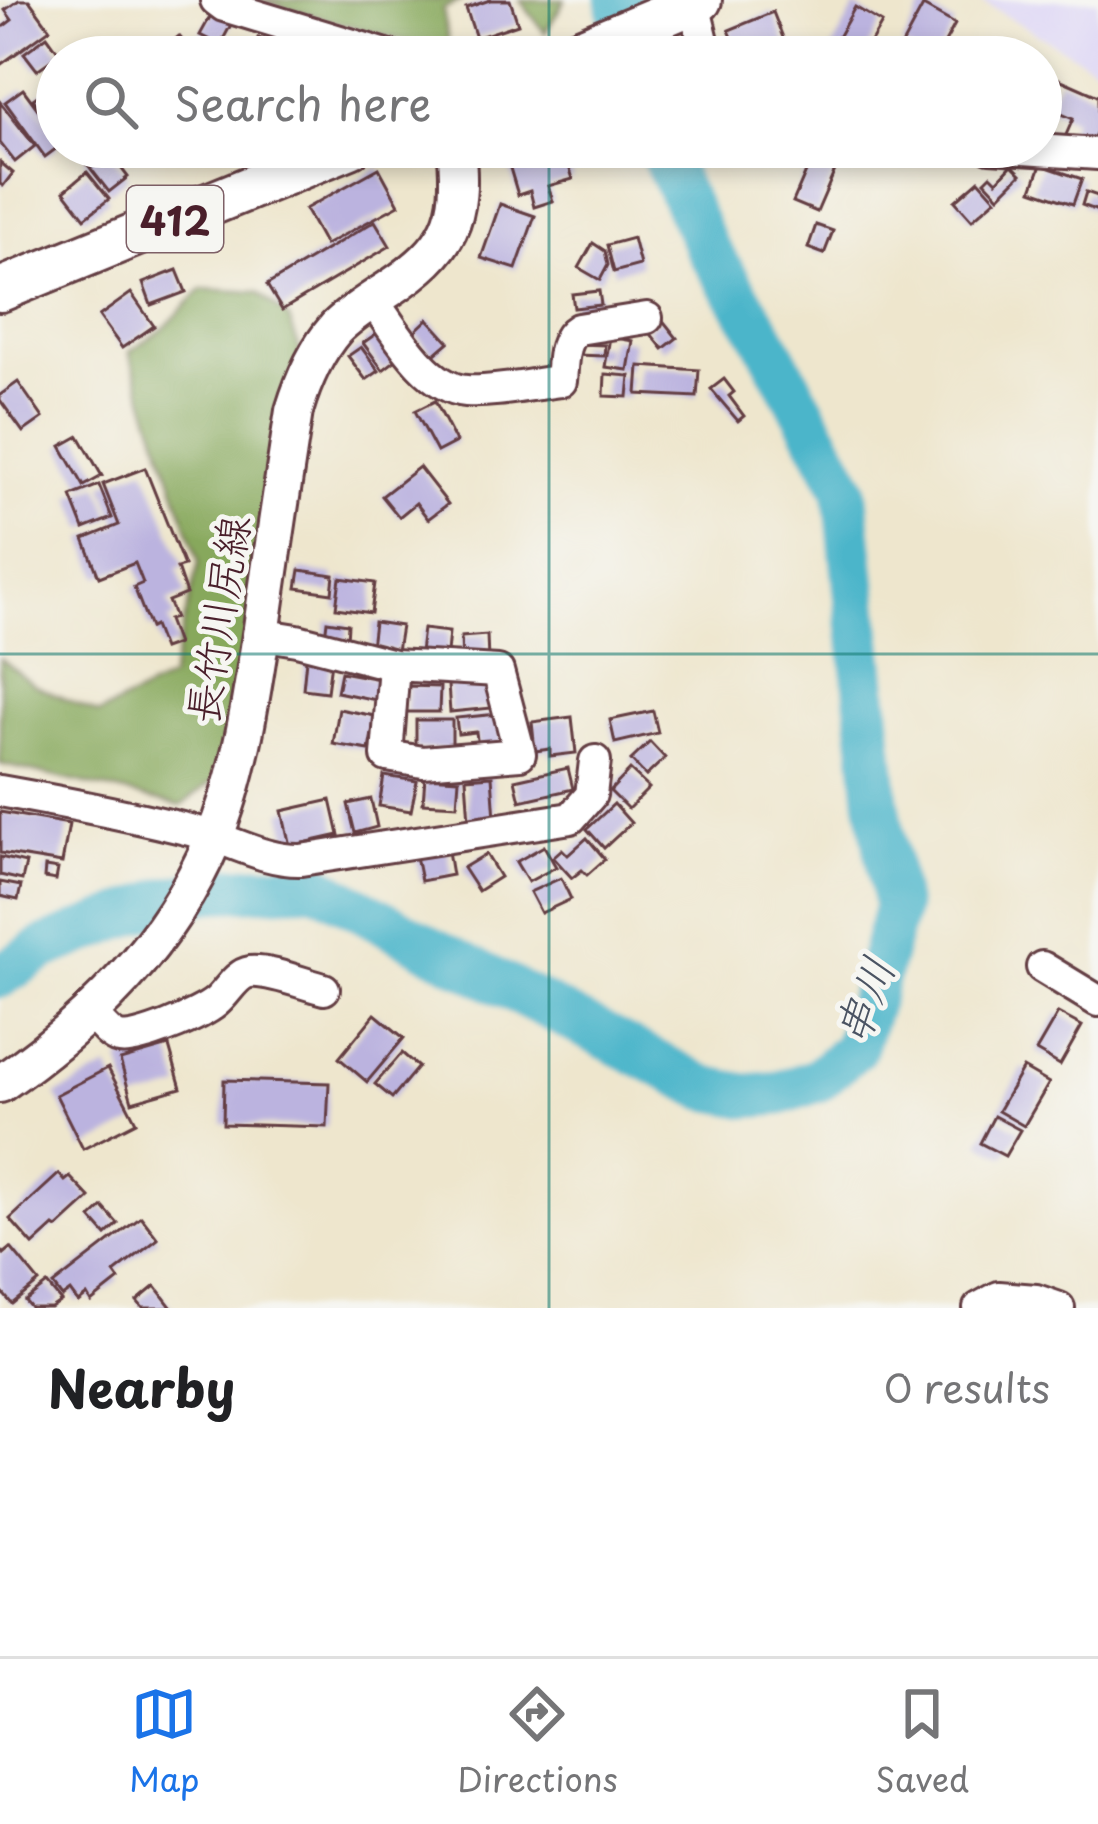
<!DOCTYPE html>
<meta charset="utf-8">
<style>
body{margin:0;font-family:"Playpen Sans","Klee One",sans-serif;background:#f2f2f2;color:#202124}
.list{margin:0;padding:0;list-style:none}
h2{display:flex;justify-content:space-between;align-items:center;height:156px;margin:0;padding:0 48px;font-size:51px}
h2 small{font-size:39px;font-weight:400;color:#757577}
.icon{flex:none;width:66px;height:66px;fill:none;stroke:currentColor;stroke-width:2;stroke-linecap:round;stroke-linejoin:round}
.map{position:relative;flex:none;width:1098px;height:1308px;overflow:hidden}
.search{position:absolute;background:#fff;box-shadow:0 6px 18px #0003;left:36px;right:36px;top:36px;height:132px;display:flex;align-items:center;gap:30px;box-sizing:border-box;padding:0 42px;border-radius:66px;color:#757577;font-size:45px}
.sheet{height:348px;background:#fff}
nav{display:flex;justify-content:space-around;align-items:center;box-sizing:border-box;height:168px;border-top:3px solid #e0e0e0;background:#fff;font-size:33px;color:#757577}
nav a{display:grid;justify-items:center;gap:6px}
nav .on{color:#1a73e8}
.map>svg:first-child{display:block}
.built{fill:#ddd5f6}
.forest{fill:#87a85c;stroke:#686444;stroke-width:3}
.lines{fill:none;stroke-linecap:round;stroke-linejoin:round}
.river{stroke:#4cb5ca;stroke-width:45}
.building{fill:#bbb3df}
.minor-casing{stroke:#633d43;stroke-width:36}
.major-casing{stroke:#633d43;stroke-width:42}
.highway-casing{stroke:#633d43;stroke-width:48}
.minor{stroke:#fff;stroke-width:30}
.major{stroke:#fff;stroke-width:36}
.highway{stroke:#fff;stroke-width:42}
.grid{fill:none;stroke:#0f766e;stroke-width:3;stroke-opacity:0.55}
.labels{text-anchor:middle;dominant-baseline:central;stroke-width:10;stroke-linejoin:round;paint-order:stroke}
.shield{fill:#f6f6f2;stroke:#7e6067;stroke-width:3}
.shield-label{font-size:39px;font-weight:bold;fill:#4a1f2b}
.street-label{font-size:42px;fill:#4a1f2b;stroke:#f6f6f2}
.water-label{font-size:45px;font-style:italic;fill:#4b5463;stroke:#f6f6f2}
</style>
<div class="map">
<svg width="1098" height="1308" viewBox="0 0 1098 1308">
<rect width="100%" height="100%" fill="#f6f6f2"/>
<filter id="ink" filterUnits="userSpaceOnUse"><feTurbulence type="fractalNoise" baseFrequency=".00833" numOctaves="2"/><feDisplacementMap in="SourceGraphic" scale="24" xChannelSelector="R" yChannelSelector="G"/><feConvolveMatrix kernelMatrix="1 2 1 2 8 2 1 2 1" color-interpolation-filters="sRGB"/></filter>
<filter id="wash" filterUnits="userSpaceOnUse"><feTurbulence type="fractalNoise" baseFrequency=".004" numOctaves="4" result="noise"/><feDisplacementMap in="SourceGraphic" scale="48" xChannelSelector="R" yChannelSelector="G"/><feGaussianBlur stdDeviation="2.7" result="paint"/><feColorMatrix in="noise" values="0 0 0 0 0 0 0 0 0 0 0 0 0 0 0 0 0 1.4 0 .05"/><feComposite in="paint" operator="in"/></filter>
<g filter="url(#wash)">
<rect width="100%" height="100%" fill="#eee6cd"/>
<path class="built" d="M979 0H1098V69Z"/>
<g class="forest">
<path d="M260 0H463L443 9 450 54Z"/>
<path d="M520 0H565L545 33Z"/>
<path d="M202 289 258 292 289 319 306 367 224 773 181 806 0 764V658L34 685 99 714 170 678 199 562 129 352 164 328Z"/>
</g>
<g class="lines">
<g class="river">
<path d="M618 0 626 57"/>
<path d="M0 976 44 948 164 900 209 890 317 885 427 946 706 1088 747 1096 780 1093 818 1080 854 1049 870 1002 896 907 877 799 845 488 761 332 706 247 659 147"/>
</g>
</g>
<g id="blocks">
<g class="building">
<path d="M19 0H29L50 29 0 65V29L12 20 5 10Z"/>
<path d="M490 0H510L518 24 476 38 466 8Z"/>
<path d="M923 6 955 24 937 57H925L902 45Z"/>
<path d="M855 7 882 23 862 57H847L832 48Z"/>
<path d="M215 8 234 19 220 45 200 35Z"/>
<path d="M773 12 787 48 765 57H740L729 30Z"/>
<path d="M47 36 60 54 37 70 24 53Z"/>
<path d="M179 36 196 57H153Z"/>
<path d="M258 38 291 48 288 57H253Z"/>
<path d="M1059 79 1098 96V129L1090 146 1066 135 1073 119 1046 107Z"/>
<path d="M57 82V132L33 99Z"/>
<path d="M23 89 57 135V148L45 157 5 102Z"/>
<path d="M0 102 35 146 15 162 0 143Z"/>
<path d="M101 147H105L128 177 109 192 84 160Z"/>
<path d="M546 147H563L573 179 548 186 553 201 534 207 530 191 518 195 507 158Z"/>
<path d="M815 151 839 161 817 212 793 202Z"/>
<path d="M0 162 13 173 3 186 0 184Z"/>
<path d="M1012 165 1021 174 999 196 985 181 991 175 997 181Z"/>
<path d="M1041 165 1082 179 1073 204 1032 190Z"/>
<path d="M379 168 399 205 325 245 305 209Z"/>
<path d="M87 172 109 199 85 218 64 191Z"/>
<path d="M979 180 996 199 972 220 955 201Z"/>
<path d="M1086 192 1098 196V211L1082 205Z"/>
<path d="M500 204 535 216 516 269 481 258Z"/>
<path d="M375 221 390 246 282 310 267 285Z"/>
<path d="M816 225 833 231 824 254 808 248Z"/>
<path d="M633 238 640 265 614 272 607 245Z"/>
<path d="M593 243 605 251 608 265 600 280 579 268Z"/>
<path d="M177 270 186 292 151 305 143 283Z"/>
<path d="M599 291 601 305 574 308 572 294Z"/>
<path d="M131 293 154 326 122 348 99 316Z"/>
<path d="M661 318 677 338 663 349 647 329Z"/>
<path d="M428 319 449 342 434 355 414 332Z"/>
<path d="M384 328 404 354 383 370 363 343Z"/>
<path d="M610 337 633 341 628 370 605 367Z"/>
<path d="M578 344 605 345 604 356 577 355Z"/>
<path d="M361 347 379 371 366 380 348 356Z"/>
<path d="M639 366 699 370 697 397 637 394Z"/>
<path d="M605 374 630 376 628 397 604 396Z"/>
<path d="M724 379 734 392 729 396 744 416 738 421 711 389Z"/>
<path d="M18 382 43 418 23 432 0 400V395Z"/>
<path d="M435 401 456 442 437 452 415 411Z"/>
<path d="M79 436 102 476 84 486 61 446Z"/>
<path d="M419 467 448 504 428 519 416 503 399 517 382 496Z"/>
<path d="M145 468 184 566 177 568 186 594 168 601 175 618 168 620 177 644 163 649 154 626 150 628 134 587 143 583 135 563 99 577 84 539 119 525 103 484Z"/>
<path d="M99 485 112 518 84 529 71 496Z"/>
<path d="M300 570 334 575 332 593 297 588Z"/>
<path d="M340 578 375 583 371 613 336 608Z"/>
<path d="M327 621 348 624 347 640 325 637Z"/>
<path d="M374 622 401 626 397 651 371 647Z"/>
<path d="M423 629 449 632 446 663 419 660Z"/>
<path d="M487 635 488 661 462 663 461 637Z"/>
<path d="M306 659 331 662 327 692 303 689Z"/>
<path d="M341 672 385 680 381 701 337 692Z"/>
<path d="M490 681 492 708 450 712 448 685Z"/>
<path d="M407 686 440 687 439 712H406Z"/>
<path d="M339 709 375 716 369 750 333 744Z"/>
<path d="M653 711 658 733 615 743 610 720Z"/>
<path d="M499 714 502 745 478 747 476 732 458 734 456 718Z"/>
<path d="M572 717 576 753 550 756V749L535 751 532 722Z"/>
<rect x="416" y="720" width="36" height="29"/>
<path d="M650 742 665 758 646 776 631 760Z"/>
<path d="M568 768 573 789 520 801 515 780Z"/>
<path d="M630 770 649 788 628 809 610 791Z"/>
<path d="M384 776 417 781 411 811 379 806Z"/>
<path d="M492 776 495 819 469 821 466 778Z"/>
<path d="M425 777 459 779 457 805 423 803Z"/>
<path d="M371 799 377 827 355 833 348 804Z"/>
<path d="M331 800 339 835 290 846 282 811Z"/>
<path d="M614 804 631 823 604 848 587 829Z"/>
<path d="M0 812 69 824 62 863 0 853Z"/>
<path d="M587 838 605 859 587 875 582 870 572 878 553 857 562 849 568 855Z"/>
<path d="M447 845 452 875 421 881 415 851Z"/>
<path d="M544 846 556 867 528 882 516 862Z"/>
<path d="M486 854 500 877 478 891 463 868Z"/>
<path d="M0 857 26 863 22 880 0 875Z"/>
<path d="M45 867 58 869 56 880 44 878Z"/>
<path d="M561 878 571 899 541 913 530 892Z"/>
<path d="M0 882 21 886 18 900 0 896Z"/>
<path d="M1058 1013 1082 1026 1060 1065 1036 1051Z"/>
<path d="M375 1014 404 1038 367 1082 339 1058Z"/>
<path d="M169 1046 181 1088 132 1102 120 1060Z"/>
<path d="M402 1053 418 1067 392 1098 375 1084Z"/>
<path d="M108 1068 136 1122 83 1149 56 1095Z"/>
<path d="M1023 1068 1049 1083 1024 1126 998 1111Z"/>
<path d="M224 1080 329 1083 327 1127 223 1124Z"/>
<path d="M994 1116 1020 1130 1005 1156 980 1143Z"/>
<path d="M59 1174 65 1181 70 1177 90 1198 57 1228 54 1226 33 1245 10 1219Z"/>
<path d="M103 1207 118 1224 106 1235 91 1218Z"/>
<path d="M141 1217 158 1239 114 1273 119 1280 91 1302 87 1295 78 1302 70 1291 62 1297 53 1285Z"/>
<path d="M11 1248 39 1282 12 1304 0 1290V1249L4 1254Z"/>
<path d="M47 1284 61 1301 51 1308H31L25 1301Z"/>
<path d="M155 1286 172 1308H143L137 1301Z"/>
</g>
</g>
</g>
<g filter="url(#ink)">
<use href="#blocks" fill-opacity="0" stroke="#633d43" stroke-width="3"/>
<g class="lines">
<defs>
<g id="minor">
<path d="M216 0 224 6 393 57"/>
<path d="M693 0 707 57"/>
<path d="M990 147 1098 154"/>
<path d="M372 299C394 329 426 388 466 391 495 393 532 384 561 381 563 363 561 339 578 329L647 318"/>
<path d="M260 634 297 640 394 665 498 671 520 754 423 762 387 756 394 665"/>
<path d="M0 791C68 803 135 816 202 833 235 842 266 861 301 860L571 818 591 795 595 761"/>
<path d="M1042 967 1098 1001"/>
<path d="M91 1013C99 1021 108 1035 119 1038 135 1043 202 1014 216 1002 227 993 236 974 250 972 269 970 304 984 324 989"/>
<path d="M979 1308 999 1297 1036 1300 1059 1308"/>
</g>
<path id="major" d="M0 1084C91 1021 169 944 213 840 241 773 251 699 262 628 272 555 283 483 294 411 303 381 315 352 336 328 352 312 371 301 389 289 450 248 464 220 456 147"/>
<g id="highway">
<path d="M564 57 700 0"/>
<path d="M0 290 350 147"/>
</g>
</defs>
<use href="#minor" class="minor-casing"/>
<use href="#major" class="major-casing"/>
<use href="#highway" class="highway-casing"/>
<use href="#minor" class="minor"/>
<use href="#major" class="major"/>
<use href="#highway" class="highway"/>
</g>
</g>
<path class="grid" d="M549 0V57M549 147V1308M0 654H1098"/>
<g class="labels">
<rect class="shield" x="127" y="186" width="96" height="66" rx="9"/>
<g class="shield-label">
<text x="175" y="219">412</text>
</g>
<g class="street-label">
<text transform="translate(216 619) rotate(-81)">長竹川尻線</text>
</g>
<g class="water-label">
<text transform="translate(862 1000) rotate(-69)">串川</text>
</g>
</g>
</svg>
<div class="search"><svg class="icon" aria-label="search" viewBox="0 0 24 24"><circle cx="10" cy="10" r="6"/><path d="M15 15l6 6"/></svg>Search here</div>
</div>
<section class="sheet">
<h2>Nearby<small>0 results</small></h2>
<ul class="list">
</ul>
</section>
<nav>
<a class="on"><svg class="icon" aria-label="map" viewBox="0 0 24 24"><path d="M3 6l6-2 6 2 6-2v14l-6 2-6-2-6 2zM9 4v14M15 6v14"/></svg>Map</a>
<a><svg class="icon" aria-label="directions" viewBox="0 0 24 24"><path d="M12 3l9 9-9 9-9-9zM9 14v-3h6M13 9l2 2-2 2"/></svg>Directions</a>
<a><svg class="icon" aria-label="saved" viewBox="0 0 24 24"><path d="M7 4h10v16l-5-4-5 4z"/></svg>Saved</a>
</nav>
